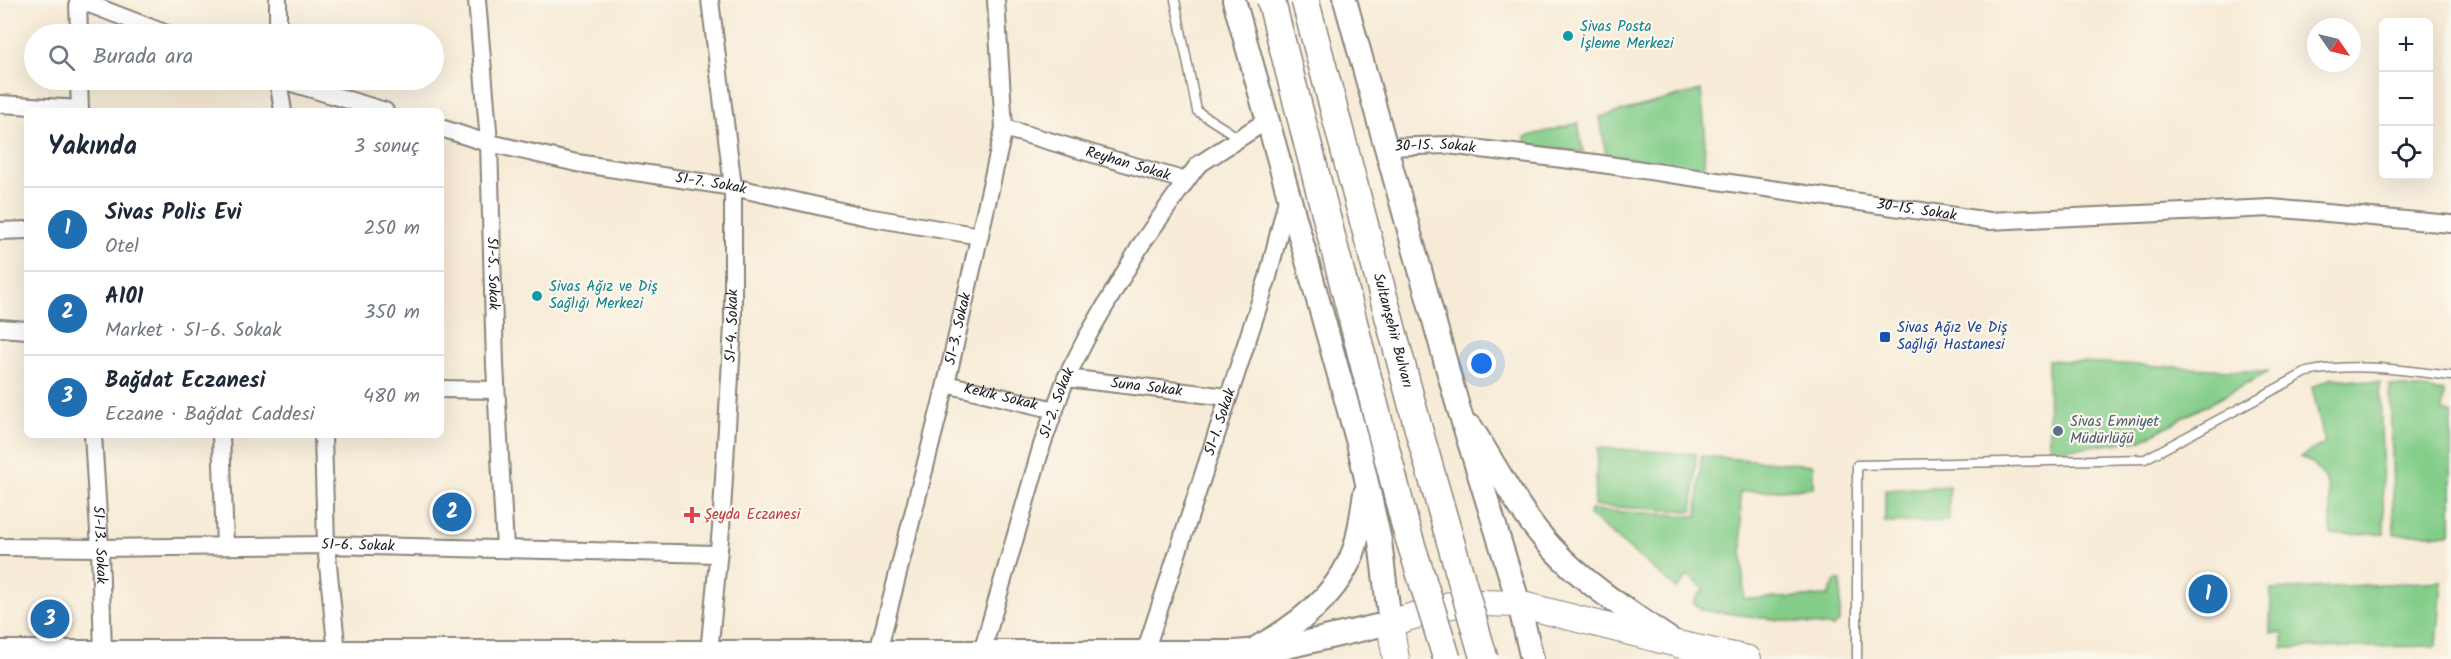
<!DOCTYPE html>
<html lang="tr">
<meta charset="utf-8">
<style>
body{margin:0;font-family:Kalam,sans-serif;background:#f2f2f3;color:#1f2937}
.controls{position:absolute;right:18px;top:18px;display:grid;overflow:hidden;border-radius:9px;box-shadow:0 6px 24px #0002}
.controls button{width:54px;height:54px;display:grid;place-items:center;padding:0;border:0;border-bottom:2px solid #e0e1e3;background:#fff;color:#1f2937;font:30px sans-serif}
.compass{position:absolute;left:2307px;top:18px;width:54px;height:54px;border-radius:50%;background:#fff;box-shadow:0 6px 24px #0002;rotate:124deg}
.you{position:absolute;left:1482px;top:364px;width:21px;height:21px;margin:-15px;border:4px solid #fff;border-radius:50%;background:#1a73e8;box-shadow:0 0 0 9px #1a73e833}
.badge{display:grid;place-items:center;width:39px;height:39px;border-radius:50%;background:#1f6fb2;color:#fff;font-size:20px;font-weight:700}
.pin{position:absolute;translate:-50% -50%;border:3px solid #fff;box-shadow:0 2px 6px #0006}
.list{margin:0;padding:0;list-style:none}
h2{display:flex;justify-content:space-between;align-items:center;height:78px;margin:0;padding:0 24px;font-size:26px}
h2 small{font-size:20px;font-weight:400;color:#747a83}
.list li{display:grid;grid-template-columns:39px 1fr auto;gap:18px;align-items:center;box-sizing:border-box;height:84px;padding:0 24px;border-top:2px solid #e0e1e3}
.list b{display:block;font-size:22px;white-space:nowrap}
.list p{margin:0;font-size:20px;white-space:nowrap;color:#747a83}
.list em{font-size:20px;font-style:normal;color:#747a83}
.icon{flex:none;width:33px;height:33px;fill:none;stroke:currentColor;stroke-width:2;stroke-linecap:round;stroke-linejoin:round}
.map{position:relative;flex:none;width:2451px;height:659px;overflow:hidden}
.search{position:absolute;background:#fff;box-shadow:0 6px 24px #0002;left:24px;top:24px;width:420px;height:66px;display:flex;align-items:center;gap:15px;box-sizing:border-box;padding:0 21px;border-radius:33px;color:#747a83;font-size:22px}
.panel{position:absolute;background:#fff;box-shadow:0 6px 24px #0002;left:24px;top:108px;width:420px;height:330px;border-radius:9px}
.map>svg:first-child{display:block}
.green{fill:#83cd89;stroke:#507452;stroke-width:1.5}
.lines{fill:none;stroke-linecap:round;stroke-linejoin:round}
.service-casing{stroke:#8a847a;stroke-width:11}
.minor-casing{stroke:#8a847a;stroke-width:20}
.secondary-casing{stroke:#8a847a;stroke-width:26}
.primary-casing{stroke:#8a847a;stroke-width:28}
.service{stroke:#fff;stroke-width:8}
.minor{stroke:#fff;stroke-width:16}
.secondary{stroke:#fff;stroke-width:22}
.primary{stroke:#fff;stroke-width:26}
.trunk-bridge-casing{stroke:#8a847a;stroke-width:30;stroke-linecap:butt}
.trunk-bridge{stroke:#fff;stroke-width:27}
.culture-dot{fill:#0f9aa8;stroke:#fbf7ec;stroke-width:2}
.transit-dot{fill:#1a4fb4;stroke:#fbf7ec;stroke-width:2}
.service-dot{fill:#5c6f8a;stroke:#fbf7ec;stroke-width:2}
.health-dot{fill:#e0444e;stroke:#fbf7ec;stroke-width:2}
.labels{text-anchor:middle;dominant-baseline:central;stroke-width:4.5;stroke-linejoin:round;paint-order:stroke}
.culture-label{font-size:15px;fill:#0d838f;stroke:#fbf7ec;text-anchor:start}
.street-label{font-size:15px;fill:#1c1c1c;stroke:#fbf7ec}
.transit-label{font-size:15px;fill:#164399;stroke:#fbf7ec;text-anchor:start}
.service-label{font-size:15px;fill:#4e5e75;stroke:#fbf7ec;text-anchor:start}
.health-label{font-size:15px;fill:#be3a42;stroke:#fbf7ec;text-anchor:start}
</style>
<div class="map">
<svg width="2451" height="659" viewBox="0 0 2451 659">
<rect width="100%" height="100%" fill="#fbf7ec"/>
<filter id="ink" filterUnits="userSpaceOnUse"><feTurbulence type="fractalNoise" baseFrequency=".0167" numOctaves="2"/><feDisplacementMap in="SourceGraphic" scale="12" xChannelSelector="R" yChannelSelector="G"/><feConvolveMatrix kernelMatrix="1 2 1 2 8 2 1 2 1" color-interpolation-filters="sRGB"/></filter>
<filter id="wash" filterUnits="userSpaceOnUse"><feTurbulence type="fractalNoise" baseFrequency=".008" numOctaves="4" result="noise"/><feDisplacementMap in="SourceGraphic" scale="24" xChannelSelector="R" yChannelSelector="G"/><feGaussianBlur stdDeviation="1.35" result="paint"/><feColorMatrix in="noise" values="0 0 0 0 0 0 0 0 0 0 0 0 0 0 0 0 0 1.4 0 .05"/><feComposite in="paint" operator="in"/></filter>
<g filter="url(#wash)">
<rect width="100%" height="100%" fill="#f7ebd7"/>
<g class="green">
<path d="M1701 90 1705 131 1704 170 1606 155 1600 117Z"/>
<path d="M1578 123 1583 152 1526 146 1525 137Z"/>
<path d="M2048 360 2268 372 2140 441 2055 450 2049 445Z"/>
<path d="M2332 378 2380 383 2384 534H2331C2331 503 2334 471 2300 457L2325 443 2312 387Z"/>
<path d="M2390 385 2444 392 2442 411 2451 413V534H2394Z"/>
<path d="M1598 448 1696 454 1693 511 1594 506Z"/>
<path d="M1701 456 1813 465V488L1740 492 1744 599 1828 596 1835 581H1841L1840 620 1834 627 1702 610 1693 602 1704 589 1688 575 1677 589 1589 515 1590 510 1697 516Z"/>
<path d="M1949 486V521L1885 523V490Z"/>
<path d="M2442 581 2437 646 2283 648V633H2270L2271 590Z"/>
</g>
</g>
<g filter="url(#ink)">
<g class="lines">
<defs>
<g id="service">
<path d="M1175 0 1197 111 1239 138"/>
<path d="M1857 659V465L2145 459 2307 372C2353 362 2404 370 2451 376"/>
</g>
<g id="minor">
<path d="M78 0 79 34"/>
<path d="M79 0 167 34"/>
<path id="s1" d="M477 0 489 142 495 365 505 548"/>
<path d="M278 34V0"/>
<path d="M79 80 80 111"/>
<path d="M278 80 283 111"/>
<path d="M282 80 385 111"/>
<path d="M0 104 80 109"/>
<path id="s2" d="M441 128 481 141 577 163 733 187 867 217 980 236"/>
<path id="s3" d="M1004 128 1186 181 1198 165 1269 119"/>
<path id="s4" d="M1384 147 1448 145 1595 163 1989 221 2271 208 2451 224"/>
<path d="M0 231 27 230"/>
<path d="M0 328 27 330"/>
<path id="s5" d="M1066 378 1228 397"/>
<path id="s6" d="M946 384 1055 410"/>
<path d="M441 389 496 390"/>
<path id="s7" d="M93 435 100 548 103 653"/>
<path d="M221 435 225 546"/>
<path d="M323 435 326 545 337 653"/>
<path id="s8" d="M0 547 100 548 326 545 718 554"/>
<path id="s9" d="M878 652 946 384 1004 128 996 0"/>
<path id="s10" d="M982 652 1042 445 1066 378 1087 337 1142 243 1186 181"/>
<path id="s11" d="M1145 652 1268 277 1288 196"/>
<path id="s12" d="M709 653 721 528 733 326V187L710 0"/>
</g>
<g id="secondary">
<path d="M1345 0 1457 403 1519 604 1532 659"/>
<path d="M1471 427C1497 467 1519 513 1552 548 1586 585 1630 612 1671 640"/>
<path d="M1258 647C1298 625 1340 594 1355 547 1360 530 1362 511 1365 493"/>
<path d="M0 652H1235L1282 648 1390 623 1380 541 1358 443 1234 0"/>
</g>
<path id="primary" d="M1396 659 1390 623 1450 605 1480 603 1519 604 1677 644 1748 659"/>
</defs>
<use href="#service" class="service-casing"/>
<use href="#minor" class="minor-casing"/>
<use href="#secondary" class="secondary-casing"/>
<use href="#primary" class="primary-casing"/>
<use href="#service" class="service"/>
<use href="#minor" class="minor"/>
<use href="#secondary" class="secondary"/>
<use href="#primary" class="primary"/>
<defs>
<g id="trunk-bridge">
<path d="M1271 0 1406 528 1447 659"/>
<path id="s13" d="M1305 0 1419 431 1484 659"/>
</g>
</defs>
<use href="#trunk-bridge" class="trunk-bridge-casing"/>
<use href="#trunk-bridge" class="trunk-bridge"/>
</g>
</g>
<g class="culture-dot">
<circle cx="1568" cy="36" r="6"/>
<circle cx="537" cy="296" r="6"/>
</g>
<rect class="transit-dot" x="1879" y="331" width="12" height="12" rx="3"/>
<circle class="service-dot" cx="2058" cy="431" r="6"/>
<path class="health-dot" d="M689 506h6v6h6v6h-6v6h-6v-6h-6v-6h6z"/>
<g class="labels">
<g class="culture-label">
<text x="1580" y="27">Sivas Posta<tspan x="1580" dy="17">İşleme Merkezi</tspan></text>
<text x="549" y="287">Sivas Ağız ve Diş<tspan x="549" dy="17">Sağlığı Merkezi</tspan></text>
</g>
<g class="street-label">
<text stroke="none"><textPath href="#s4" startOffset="51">30-15. Sokak</textPath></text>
<text stroke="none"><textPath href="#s3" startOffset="129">Reyhan Sokak</textPath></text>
<text stroke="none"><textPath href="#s2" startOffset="276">51-7. Sokak</textPath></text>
<text stroke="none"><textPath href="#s4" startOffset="537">30-15. Sokak</textPath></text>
<text stroke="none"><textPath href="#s1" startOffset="274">51-5. Sokak</textPath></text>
<text stroke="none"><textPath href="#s12" startOffset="328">51-4. Sokak</textPath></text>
<text stroke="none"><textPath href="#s9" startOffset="333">51-3. Sokak</textPath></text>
<text stroke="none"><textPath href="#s13" startOffset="342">Sultanşehir Bulvarı</textPath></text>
<text stroke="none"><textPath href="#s5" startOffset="81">Suna Sokak</textPath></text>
<text stroke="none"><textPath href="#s6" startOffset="56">Kekik Sokak</textPath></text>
<text stroke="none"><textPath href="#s10" startOffset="260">51-2. Sokak</textPath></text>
<text stroke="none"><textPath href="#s11" startOffset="242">51-1. Sokak</textPath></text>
<text stroke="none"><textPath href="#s7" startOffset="110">51-13. Sokak</textPath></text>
<text stroke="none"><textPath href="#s8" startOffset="358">51-6. Sokak</textPath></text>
</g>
<g class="transit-label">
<text x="1897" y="328">Sivas Ağız Ve Diş<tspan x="1897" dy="17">Sağlığı Hastanesi</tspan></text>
</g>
<g class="service-label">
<text x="2070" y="422">Sivas Emniyet<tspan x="2070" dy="17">Müdürlüğü</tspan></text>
</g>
<g class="health-label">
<text x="704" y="515">Şeyda Eczanesi</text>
</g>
</g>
</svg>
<div class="controls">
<button>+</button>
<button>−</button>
<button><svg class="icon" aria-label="locate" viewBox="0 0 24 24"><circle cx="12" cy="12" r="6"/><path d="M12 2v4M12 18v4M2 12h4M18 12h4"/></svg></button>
</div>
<svg class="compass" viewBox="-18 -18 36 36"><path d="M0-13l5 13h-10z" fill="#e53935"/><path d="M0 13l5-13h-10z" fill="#747a83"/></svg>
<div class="you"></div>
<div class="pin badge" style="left:2208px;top:594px">1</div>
<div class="pin badge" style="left:452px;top:512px">2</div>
<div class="pin badge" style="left:50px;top:619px">3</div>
<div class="search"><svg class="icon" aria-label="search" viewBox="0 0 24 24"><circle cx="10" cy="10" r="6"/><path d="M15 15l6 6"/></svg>Burada ara</div>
<section class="panel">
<h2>Yakında<small>3 sonuç</small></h2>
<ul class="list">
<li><span class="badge">1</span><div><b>Sivas Polis Evi</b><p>Otel</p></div><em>250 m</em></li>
<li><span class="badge">2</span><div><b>A101</b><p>Market · 51-6. Sokak</p></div><em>350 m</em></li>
<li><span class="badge">3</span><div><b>Bağdat Eczanesi</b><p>Eczane · Bağdat Caddesi</p></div><em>480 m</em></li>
</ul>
</section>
</div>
